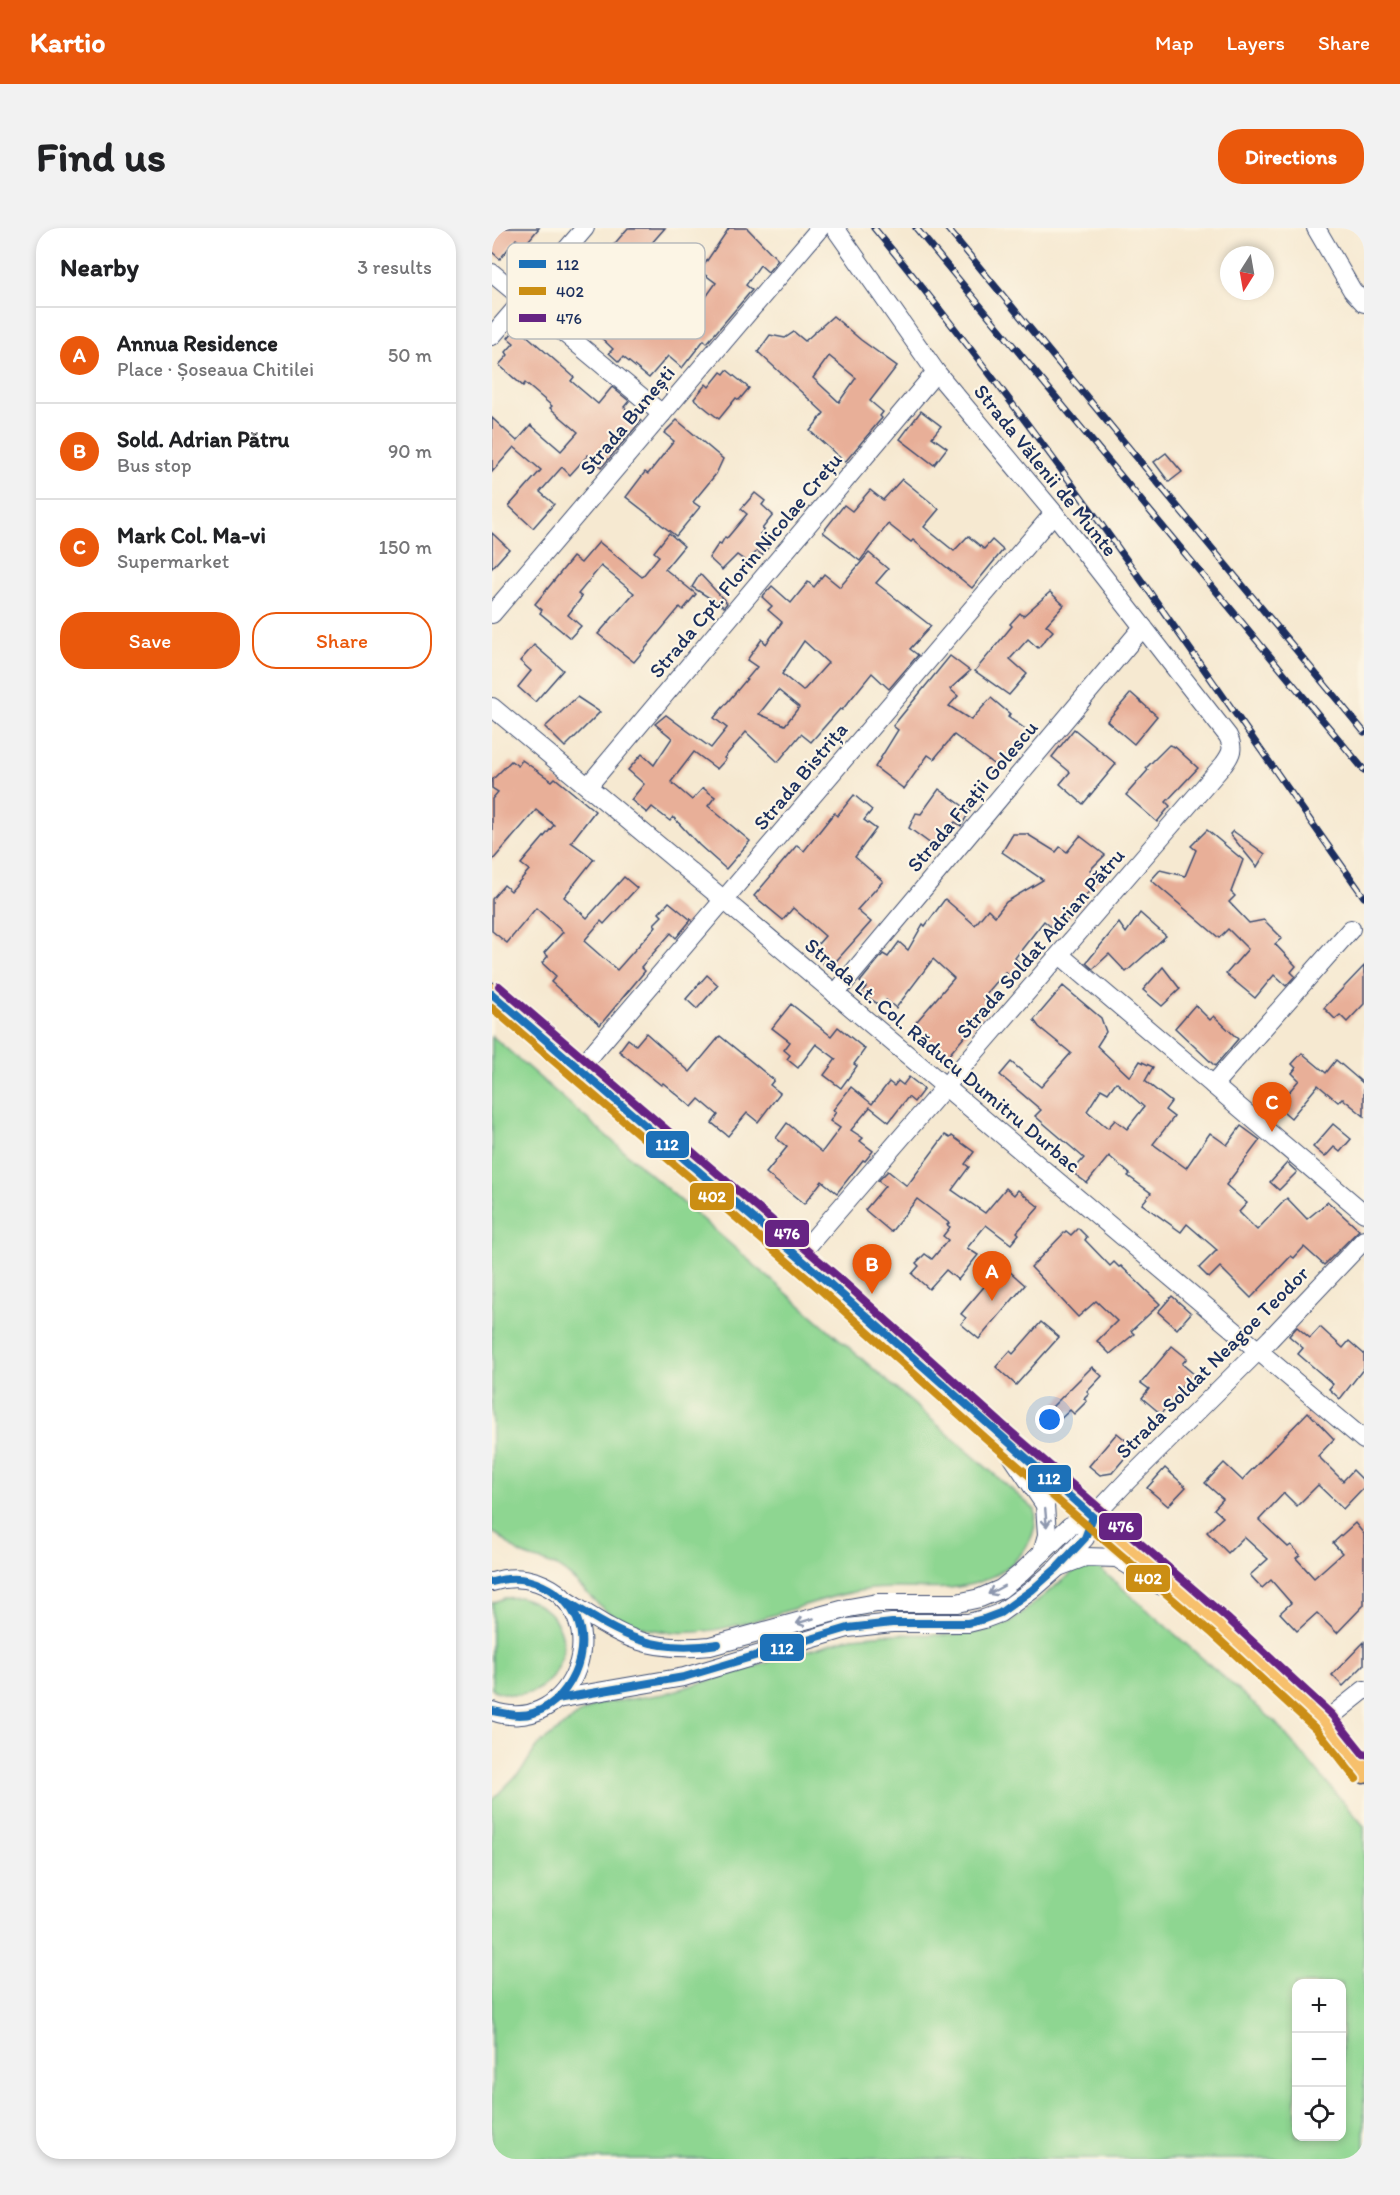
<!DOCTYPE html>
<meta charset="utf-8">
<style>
body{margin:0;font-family:Itim,sans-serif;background:#f2f2f2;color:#202124}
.controls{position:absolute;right:18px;bottom:18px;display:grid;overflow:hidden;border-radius:12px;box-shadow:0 3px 9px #0003}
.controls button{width:54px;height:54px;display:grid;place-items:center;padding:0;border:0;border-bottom:2px solid #e0e0e0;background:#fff;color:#202124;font:30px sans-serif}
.compass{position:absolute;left:728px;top:18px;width:54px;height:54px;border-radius:50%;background:#fff;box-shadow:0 3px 9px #0003;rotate:191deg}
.you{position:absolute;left:558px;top:1192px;width:21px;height:21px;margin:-15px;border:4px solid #fff;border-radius:50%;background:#1a73e8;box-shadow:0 0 0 9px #1a73e833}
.badge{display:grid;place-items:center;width:39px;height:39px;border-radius:50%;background:#ea580c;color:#fff;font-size:20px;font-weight:700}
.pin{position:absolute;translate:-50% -50px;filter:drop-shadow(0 2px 3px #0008)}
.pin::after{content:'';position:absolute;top:32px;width:21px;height:18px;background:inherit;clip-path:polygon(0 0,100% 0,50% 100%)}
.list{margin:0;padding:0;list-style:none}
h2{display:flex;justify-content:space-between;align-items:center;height:78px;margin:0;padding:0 24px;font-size:26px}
h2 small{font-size:20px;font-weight:400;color:#757577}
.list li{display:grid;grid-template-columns:39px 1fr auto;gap:18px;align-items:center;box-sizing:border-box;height:96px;padding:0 24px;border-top:2px solid #e0e0e0}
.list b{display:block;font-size:22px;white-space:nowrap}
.list p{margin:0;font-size:20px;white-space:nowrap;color:#757577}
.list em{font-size:20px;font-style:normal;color:#757577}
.actions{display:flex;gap:12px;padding:18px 24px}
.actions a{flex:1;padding:14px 0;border:2px solid #ea580c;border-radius:24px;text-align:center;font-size:21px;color:#ea580c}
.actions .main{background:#ea580c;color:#fff}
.icon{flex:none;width:33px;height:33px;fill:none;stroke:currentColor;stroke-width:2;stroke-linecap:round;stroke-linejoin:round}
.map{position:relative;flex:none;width:872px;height:1931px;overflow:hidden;border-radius:24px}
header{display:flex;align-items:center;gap:36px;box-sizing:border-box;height:84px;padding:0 30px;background:#ea580c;color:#fff}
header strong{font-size:28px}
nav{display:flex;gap:33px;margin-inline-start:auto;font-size:21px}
.intro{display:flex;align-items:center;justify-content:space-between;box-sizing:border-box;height:144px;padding:0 36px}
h1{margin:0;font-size:42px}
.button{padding:15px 27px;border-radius:24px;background:#ea580c;color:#fff;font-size:21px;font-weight:700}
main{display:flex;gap:36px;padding:0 36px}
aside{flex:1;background:#fff;border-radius:24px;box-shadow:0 3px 9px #0003}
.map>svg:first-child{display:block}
.green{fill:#8ed691;stroke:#548278;stroke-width:1.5;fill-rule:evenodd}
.building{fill:#e8af98;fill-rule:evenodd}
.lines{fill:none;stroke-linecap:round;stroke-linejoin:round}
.minor-casing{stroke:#3c4b6f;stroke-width:20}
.major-casing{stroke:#3c4b6f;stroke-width:25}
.minor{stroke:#fff;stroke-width:18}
.major{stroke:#f7c06c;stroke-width:22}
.rail-casing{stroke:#1b2f5e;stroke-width:7}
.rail{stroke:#fcf5e5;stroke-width:4.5;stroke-dasharray:14;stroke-linecap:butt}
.bus-1-casing{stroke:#fcf5e5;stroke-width:12}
.bus-2-casing{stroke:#fcf5e5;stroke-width:12}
.bus-3-casing{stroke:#fcf5e5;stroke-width:12}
.bus-1{stroke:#1d71b8;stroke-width:8}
.bus-2{stroke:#cb8e13;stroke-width:8}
.bus-3{stroke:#662483;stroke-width:8}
.oneway{stroke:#8d97ae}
.labels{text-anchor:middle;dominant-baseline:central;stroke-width:4.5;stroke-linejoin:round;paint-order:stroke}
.street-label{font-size:21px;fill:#1b2f5e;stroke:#fcf5e5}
.key{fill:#fcf5e5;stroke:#b8babc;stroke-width:1.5}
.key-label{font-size:16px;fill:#1b2f5e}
.line-badge{stroke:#fcf5e5;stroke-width:2}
.badge-label{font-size:16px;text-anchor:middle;font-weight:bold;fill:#fff}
</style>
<header>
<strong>Kartio</strong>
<nav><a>Map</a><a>Layers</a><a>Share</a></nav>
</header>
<div class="intro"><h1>Find us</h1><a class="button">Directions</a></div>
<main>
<aside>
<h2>Nearby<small>3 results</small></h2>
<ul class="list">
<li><span class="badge">A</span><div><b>Annua Residence</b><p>Place · Șoseaua Chitilei</p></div><em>50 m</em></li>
<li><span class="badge">B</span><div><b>Sold. Adrian Pătru</b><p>Bus stop</p></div><em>90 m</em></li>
<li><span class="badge">C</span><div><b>Mark Col. Ma-vi</b><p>Supermarket</p></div><em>150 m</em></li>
</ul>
<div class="actions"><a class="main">Save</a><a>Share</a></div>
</aside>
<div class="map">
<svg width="872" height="1931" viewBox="0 0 872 1931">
<rect width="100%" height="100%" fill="#fcf5e5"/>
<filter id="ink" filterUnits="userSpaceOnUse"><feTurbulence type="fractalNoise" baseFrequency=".0167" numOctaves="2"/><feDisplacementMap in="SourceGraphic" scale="12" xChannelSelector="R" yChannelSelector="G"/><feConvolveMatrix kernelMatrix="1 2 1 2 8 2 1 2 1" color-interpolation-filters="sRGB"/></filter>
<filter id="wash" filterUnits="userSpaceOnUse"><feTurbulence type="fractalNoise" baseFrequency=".008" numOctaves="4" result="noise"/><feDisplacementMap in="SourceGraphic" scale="24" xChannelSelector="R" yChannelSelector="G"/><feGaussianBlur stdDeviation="1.35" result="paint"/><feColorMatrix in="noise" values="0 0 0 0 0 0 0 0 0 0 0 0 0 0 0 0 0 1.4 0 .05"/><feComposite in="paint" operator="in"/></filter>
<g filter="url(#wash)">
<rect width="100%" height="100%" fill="#f6e9d1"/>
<g class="green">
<path d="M0 808 543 1282C548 1315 519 1342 490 1353 454 1367 411 1356 373 1362 299 1373 223 1422 147 1398 134 1394 117 1387 107 1377 94 1365 83 1350 67 1340 56 1333 41 1332 29 1326 18 1320 12 1309 0 1304Z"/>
<path d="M597 1331 783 1494 872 1598V1931H0V1572L31 1541 45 1518 89 1485 106 1476 172 1466 360 1409 395 1406 464 1407 494 1403 519 1394ZM804 1756H850V1908H804Z"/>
<path d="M28 1369C109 1393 62 1492 0 1461V1375L12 1370Z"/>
</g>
<g id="blocks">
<g class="building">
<path d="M7 0H47L32 18 24 11 8 31 0 24V9Z"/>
<path d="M136 0H173L121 59 114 53 91 79 65 57 78 42 87 50 108 23 113 27Z"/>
<path d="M237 0H255L286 32 276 44 268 37 254 57 260 62 215 115 212 112 190 140 176 128 157 150 131 129 127 134 117 125 121 121 97 98 106 85 127 100 141 83 144 84 149 78 181 103 189 83 199 90 224 55 208 43Z"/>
<path d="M341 88 369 112 405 138 378 173 391 184 388 188 390 190 353 234 318 203 332 185 266 124 278 107 293 110 302 104 313 113ZM337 128 364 150 347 174 321 150Z"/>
<path d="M25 99 82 149 79 153 106 176 120 159 137 173 132 179 149 193 110 239 96 227 78 247 70 239 48 264 62 276 41 300 17 278 49 242 22 219 0 244V190L25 213 39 197 69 223 86 204 58 180 60 178 33 155 31 158 7 137 16 127 14 124 22 115 16 110Z"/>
<path d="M235 142 257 160 247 172 244 170 227 191 202 171 214 156 217 159 229 144 232 146Z"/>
<path d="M429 183 449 198 440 209 455 220 442 237 408 211Z"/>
<path d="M185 192 231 231 224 246 201 274 208 279 184 308 134 269 153 244 156 246 182 213 172 205Z"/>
<path d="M674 225 690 244 677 254 662 234Z"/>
<path d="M410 251 447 281 432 299 462 323 476 308 492 321 500 312 511 322 480 360 421 312 419 314 396 296 368 333 331 304 352 277 360 283 378 262 391 272Z"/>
<path d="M263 265 273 273 270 277 281 287 270 301 272 302 268 306 280 315 270 327 265 323 255 334 245 327 230 342 217 330 227 315 229 316 233 309 235 310 255 286 249 281Z"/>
<path d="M0 305 17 321 0 340Z"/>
<path d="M177 305 192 318 173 341 204 366 191 382 188 379 142 434 106 406 142 365 109 338 86 366 90 369 76 387 89 398 78 410 48 385 50 382 43 376 81 329 89 335 107 314 150 349 167 328 162 324Z"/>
<path d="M377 325 396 341 384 355 439 398 418 421 426 427 397 461 380 445 350 482 348 481 319 514 309 506 286 534 254 504 232 530 234 531 225 541 202 524 179 554 200 572 211 560 223 569 216 578 258 613 234 641 207 617 181 589 178 593 160 579 155 585 139 572 152 556 136 542 150 526 162 537 180 510 163 496 174 487 219 520 235 500 222 490 265 439 255 432 270 411 274 416 290 394 276 382 280 378 270 369 280 358 299 375 316 354 322 359 332 346 348 359ZM312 413 336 435 311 463 290 446ZM286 462 307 479 293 497 267 486Z"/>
<path d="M208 346 235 375 232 379 200 359Z"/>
<path d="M558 364 572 377 554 397 561 403 546 420 536 411 518 431 535 446 517 467 483 443 520 398 518 396 528 385 531 388Z"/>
<path d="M42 417 71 442 43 474 26 459 39 443 28 433Z"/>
<path d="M458 428 478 443 458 461 466 468 457 478 479 492 499 470 518 486 516 489 536 503 508 541 462 507 442 531 436 527 412 561 383 539 406 502 401 498Z"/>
<path d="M639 465 665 488 642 516 615 493Z"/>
<path d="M85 469 108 484 73 519 53 499Z"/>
<path d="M582 501 624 536 591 576 568 556 578 544 560 529Z"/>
<path d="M677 517 683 519 706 540 674 574 678 578 665 594 634 567 656 542 654 540Z"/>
<path d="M30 532 60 553 63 550 103 583 79 614 102 631 72 669 95 690 132 649 145 660 112 696 109 693 92 713 125 742 164 698 162 696 170 688 167 685 177 674 199 692 184 710 179 705 149 739 153 743 108 797 59 754 64 748 50 735 56 728 52 725 71 704 44 680 15 715 0 703V671L12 657 19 663 37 642 29 636 62 597 44 582 0 633V571L6 564 0 560V552L19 533 26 538Z"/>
<path d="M447 561 478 583 469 598 463 594 443 619 417 600 424 585 429 586Z"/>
<path d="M362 567 380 582 372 592 384 601 363 629 391 653 365 682 379 694 337 741 319 724 333 708 301 680 291 692 262 668 305 617 312 623 342 585 345 588Z"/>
<path d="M715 602 751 632 739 664 743 668 737 674 757 695 772 692 790 710 783 716 804 738 799 744 803 748 794 758 782 747 763 770 734 746 756 721 736 701 727 710 659 652 668 642 693 648 704 622 699 618Z"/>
<path d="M741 603 773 626 765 639 738 606Z"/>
<path d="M521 606H535L564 624 568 619 575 624 588 608 613 627 598 642 610 651 591 670 595 673 564 703 552 693 523 730 529 737 518 748 513 744 491 770 499 778 455 829 420 799 462 750 441 731 404 780 394 772 389 778 369 765 374 759 368 754 391 726 396 729 407 714 416 722 431 696 433 698 453 671 483 697 496 681 503 688 514 674 551 652 510 624Z"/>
<path d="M648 685 674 708 634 744 617 726 601 741 594 735 627 695 634 705Z"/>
<path d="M872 738V776L855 794 848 787 843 791 832 780Z"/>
<path d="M671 739 688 761 670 778 651 762Z"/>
<path d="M215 747 226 757 205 781 194 771Z"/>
<path d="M571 758 609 790 614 804 605 818 638 849 648 833 661 839 653 853 679 874 673 882 682 889 661 916 694 940 718 905 735 917 749 898 768 912 734 957 755 975 747 984 765 1002 795 970 815 991 836 974 867 1002 832 1037 812 1019 802 1030 799 1028 759 1070 728 1039 717 1050 707 1040 725 1022 695 996 689 1004 650 976 659 965 636 948 638 946 617 928 595 955 580 944 592 930 543 888 549 882 508 847 519 834 549 859 579 825 547 799 542 792ZM624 854 652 879 635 901 623 892 616 900 595 883 609 861 616 865Z"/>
<path d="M299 776 339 808 346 799 373 821 362 836 365 838 349 860 332 847 344 831 324 816 306 840 295 831 298 827 292 822 298 814 280 800Z"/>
<path d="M703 777 718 792 722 788 746 811 723 838 683 800Z"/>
<path d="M154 805 198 844 228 808 282 852 278 857 288 865 266 894 255 885 236 908 220 895 226 887 207 871 200 879 171 855 169 857 127 823 136 811 144 817Z"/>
<path d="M810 825 834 845 844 832 872 856V888L850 870 846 874 826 857 799 890 785 878 807 852 800 845 804 840 800 836Z"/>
<path d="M417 849 432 861 422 874 416 869 397 894 378 879 359 902 371 910 368 913 381 923 373 933 371 932 345 965 330 953 312 976 274 945 295 919 284 910 295 895 330 924 348 900 338 893 344 884 341 882 359 859 380 876 397 854 402 858 406 853 411 857Z"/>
<path d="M841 896 859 911 848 924 842 919 833 929 821 919Z"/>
<path d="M453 907 458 910 460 908 482 924 473 936 477 939 460 962 493 985 514 960 522 967 526 962 547 979 525 1004 527 1006 519 1016 494 997 475 1020 486 1027 466 1052 454 1042 437 1061 420 1046 427 1038 424 1035 433 1026 440 1031 456 1012 451 1008 458 999 455 997 457 995 425 971 399 1004 373 982 393 958 386 953 396 943 415 958Z"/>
<path d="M795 935 805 944 787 962 778 954Z"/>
<path d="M586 1000 595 1009 593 1012 618 1038 622 1034 627 1039 629 1038 668 1076 639 1103 642 1106 618 1126 605 1113 625 1093 604 1073 586 1089 539 1039 574 1003 579 1007Z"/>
<path d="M516 1042 533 1057 487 1111 469 1096 474 1090 469 1086 496 1054 502 1059Z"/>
<path d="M680 1068 699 1085 685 1101 666 1084Z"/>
<path d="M549 1094 567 1109 524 1157 504 1139 518 1123 521 1126Z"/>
<path d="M805 1099 818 1110 828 1099 851 1120 857 1113 872 1126V1140L848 1171 837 1161 841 1156 806 1126 811 1120 797 1108Z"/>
<path d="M680 1118 695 1130 690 1136 704 1148 695 1161 691 1157 669 1186 650 1170 657 1161 649 1155Z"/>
<path d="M600 1139 610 1148 595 1164 597 1166 592 1171 595 1173 582 1186 578 1182 561 1198 551 1188Z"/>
<path d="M816 1184 842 1211 826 1228 851 1253 861 1242 872 1253V1259L851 1281 826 1257 805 1278 792 1265 767 1292 796 1319 799 1317 808 1327 804 1330 822 1350 850 1325 841 1315 863 1295 872 1306V1377L845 1405 825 1385 805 1403 788 1385 799 1375 779 1352 770 1360 758 1347 776 1331 752 1309 736 1325 715 1304 731 1289 722 1281 731 1271 713 1255 732 1235 750 1252Z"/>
<path d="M625 1205 642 1219 620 1245 608 1247 597 1238Z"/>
<path d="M673 1240 694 1259 676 1278 655 1260Z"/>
<path d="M872 1414V1437L851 1458 840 1447Z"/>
</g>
</g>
</g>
<g filter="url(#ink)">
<use href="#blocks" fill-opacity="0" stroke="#3c4b6f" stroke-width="1.5"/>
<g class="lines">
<defs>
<g id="minor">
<path d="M824 0 860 62 872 75"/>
<path d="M0 45 170 186"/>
<path d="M0 108 93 0"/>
<path d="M0 386 328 0"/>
<path d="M0 479 232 672 872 1212"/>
<path d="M96 558 444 144"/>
<path d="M568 727 872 985"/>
<path d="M343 766 651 399"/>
<path d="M88 840 562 285"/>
<path d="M721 857 859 701"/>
<path d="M306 1029 732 536C740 525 742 520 736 508L562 285 444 144 343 0"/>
<path d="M515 1221 553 1277 555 1307 550 1325"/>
<path d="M569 1338 593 1329 625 1330 670 1358"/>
<path d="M0 1354C15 1349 30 1349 45 1354 129 1384 82 1512 0 1483"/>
<path d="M73 1372C127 1406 150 1425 218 1418L357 1380 385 1375H465L488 1370 509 1361 529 1345 578 1298 601 1289"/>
<path d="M65 1471 192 1449 356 1400 400 1395H476L492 1391 508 1385 540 1362 565 1340 593 1310 601 1289 636 1252 778 1111 872 1012"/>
<path d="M832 1494 872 1462"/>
</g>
<path id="major" d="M0 766 338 1056 504 1205 728 1398 832 1494 872 1544"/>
</defs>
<use href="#minor" class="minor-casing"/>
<use href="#major" class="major-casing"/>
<use href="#minor" class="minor"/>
<use href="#major" class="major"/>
<defs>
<g id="rail">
<path d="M382 0C558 213 713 444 872 669"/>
<path d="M424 0 872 542"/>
<path d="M455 0 872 504"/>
</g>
</defs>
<use href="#rail" class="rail-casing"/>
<use href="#rail" class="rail"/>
<defs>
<g id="bus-1">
<path d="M0 766 338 1056 601 1289 593 1310 565 1340 540 1362 508 1385 492 1391 476 1395H400L356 1400 192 1449 65 1471"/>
<path d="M0 1354C21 1348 38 1350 57 1361 69 1368 79 1377 85 1391 101 1429 71 1487 27 1487 18 1487 9 1484 0 1483"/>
<path d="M73 1372C128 1406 159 1427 226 1416"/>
</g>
<path id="bus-2" d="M0 780 331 1064 497 1213 721 1406 824 1501 864 1551"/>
<path id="bus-3" d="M7 758 345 1048 511 1197 735 1390 840 1487 872 1527"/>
</defs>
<use href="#bus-1" class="bus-1-casing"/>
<use href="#bus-2" class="bus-2-casing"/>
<use href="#bus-3" class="bus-3-casing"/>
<use href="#bus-1" class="bus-1"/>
<use href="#bus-2" class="bus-2"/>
<use href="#bus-3" class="bus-3"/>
</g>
<defs><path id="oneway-shaft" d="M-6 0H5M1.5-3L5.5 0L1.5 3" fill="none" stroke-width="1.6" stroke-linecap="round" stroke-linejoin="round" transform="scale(1.5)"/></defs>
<g class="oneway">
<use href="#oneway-shaft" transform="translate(554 1290) rotate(85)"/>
<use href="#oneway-shaft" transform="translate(504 1362) rotate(152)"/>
<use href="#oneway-shaft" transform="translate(313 1393) rotate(164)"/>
</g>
</g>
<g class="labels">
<g class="street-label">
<text transform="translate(135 192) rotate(-50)">Strada Bunești</text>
<text transform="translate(554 242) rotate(51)">Strada Vălenii de Munte</text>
<text transform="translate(253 337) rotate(-50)">Strada Cpt. Florin Nicolae Crețu</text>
<text transform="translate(308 548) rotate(-50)">Strada Bistrița</text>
<text transform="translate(480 568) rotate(-50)">Strada Frații Golescu</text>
<text transform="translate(548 715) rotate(-49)">Strada Soldat Adrian Pătru</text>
<text transform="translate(451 827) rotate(40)">Strada Lt. Col. Răducu Dumitru Durbac</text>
<text transform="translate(720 1134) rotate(-45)">Strada Soldat Neagoe Teodor</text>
</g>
</g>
<rect x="15" y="15" width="198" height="96" rx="9" class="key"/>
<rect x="27" y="32" width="27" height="8" fill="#1d71b8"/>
<rect x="27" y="59" width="27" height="8" fill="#cb8e13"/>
<rect x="27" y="86" width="27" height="8" fill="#662483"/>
<g class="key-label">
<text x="64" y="42">112</text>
<text x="64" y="69">402</text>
<text x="64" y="96">476</text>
</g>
<g class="line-badge">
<rect x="153" y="902" width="45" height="29" rx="6" fill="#1d71b8"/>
<rect x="197" y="954" width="46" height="29" rx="6" fill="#cb8e13"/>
<rect x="272" y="991" width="46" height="29" rx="6" fill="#662483"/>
<rect x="535" y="1236" width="45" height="29" rx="6" fill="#1d71b8"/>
<rect x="606" y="1284" width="45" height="29" rx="6" fill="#662483"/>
<rect x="633" y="1336" width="46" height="29" rx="6" fill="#cb8e13"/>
<rect x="267" y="1405" width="46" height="29" rx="6" fill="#1d71b8"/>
</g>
<g class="badge-label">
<text x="175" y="922">112</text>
<text x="220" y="974">402</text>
<text x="295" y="1011">476</text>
<text x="557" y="1256">112</text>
<text x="629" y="1304">476</text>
<text x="656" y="1356">402</text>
<text x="290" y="1426">112</text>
</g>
</svg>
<div class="controls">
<button>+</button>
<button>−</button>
<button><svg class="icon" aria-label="locate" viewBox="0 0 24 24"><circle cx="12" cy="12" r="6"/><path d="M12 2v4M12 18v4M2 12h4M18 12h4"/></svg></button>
</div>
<svg class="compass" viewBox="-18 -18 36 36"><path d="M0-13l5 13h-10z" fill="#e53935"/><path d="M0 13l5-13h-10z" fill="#757577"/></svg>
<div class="you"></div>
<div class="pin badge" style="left:500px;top:1073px">A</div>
<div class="pin badge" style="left:380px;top:1066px">B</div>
<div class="pin badge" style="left:780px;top:904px">C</div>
</div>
</main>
